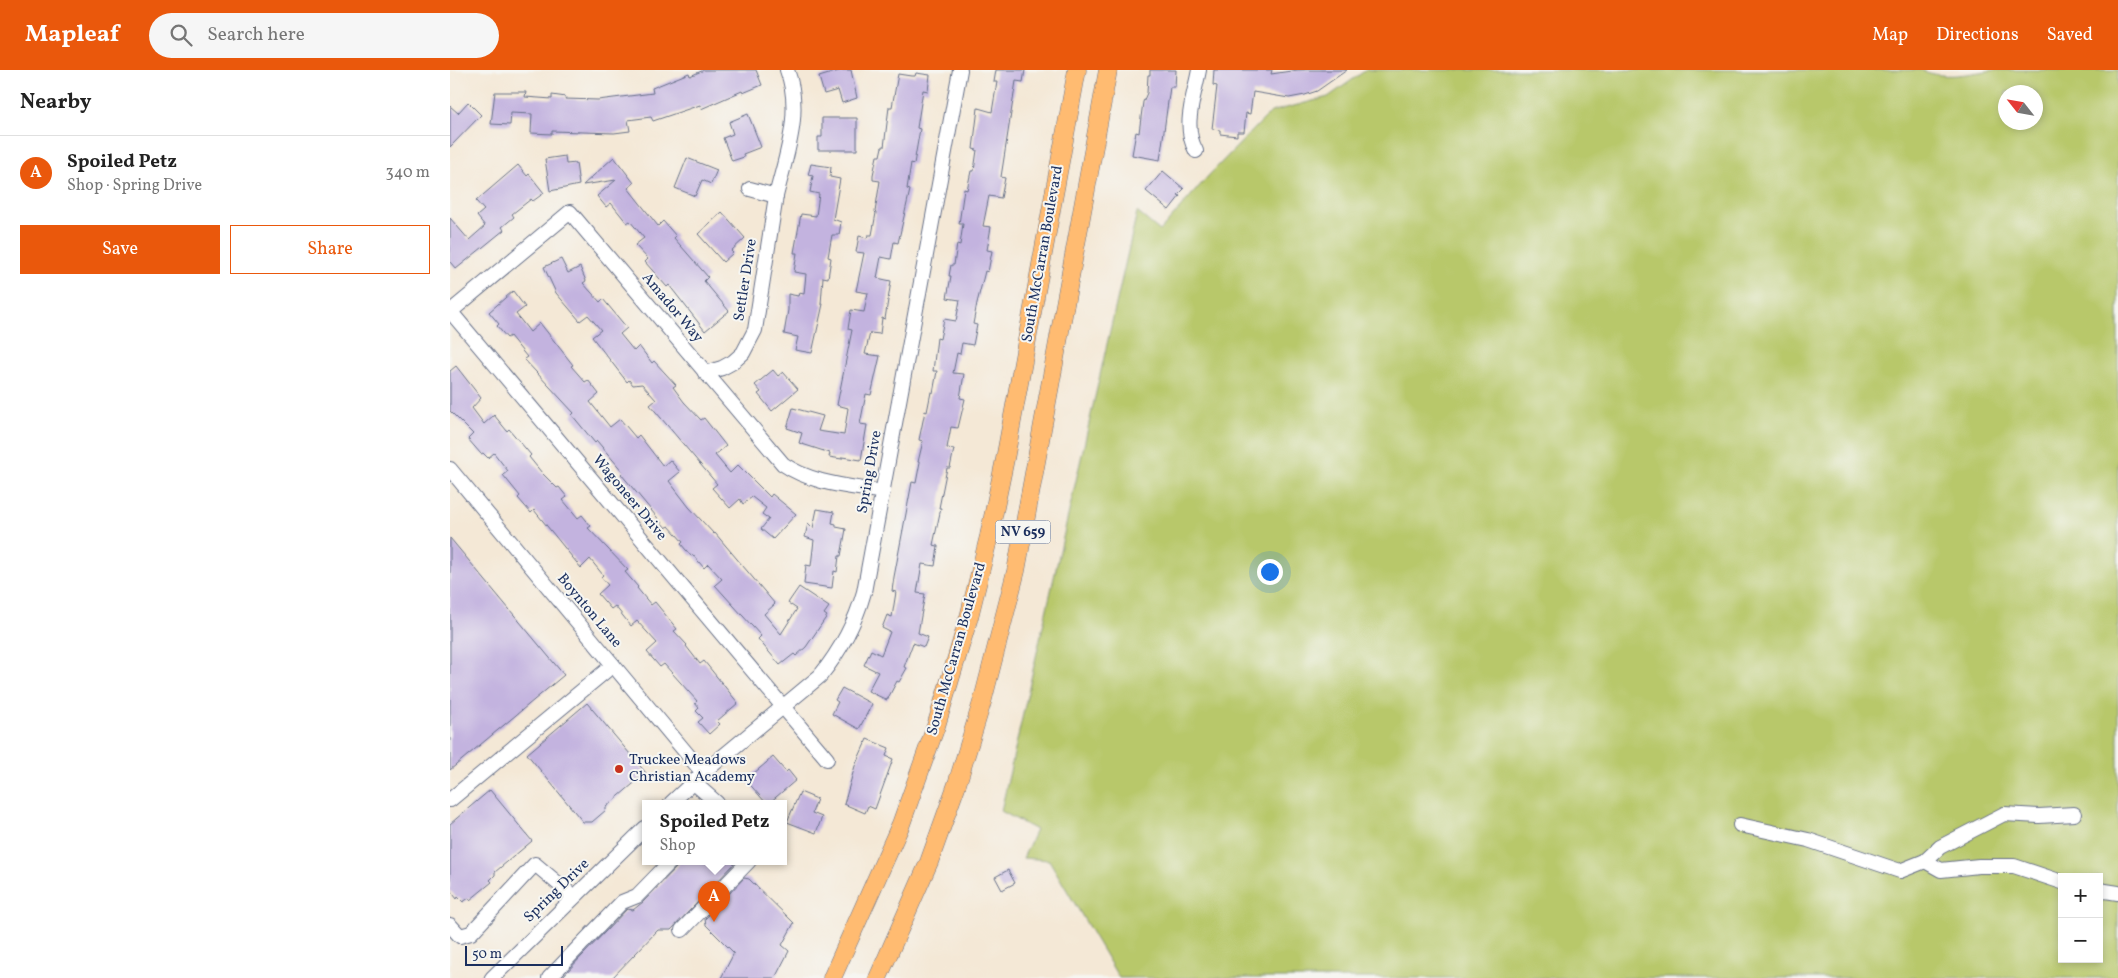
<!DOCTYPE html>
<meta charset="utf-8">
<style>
body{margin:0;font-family:Vollkorn,serif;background:#f6f6f6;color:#222}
.controls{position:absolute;right:15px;bottom:15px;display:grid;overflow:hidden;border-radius:0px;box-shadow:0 2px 8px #0003}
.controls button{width:45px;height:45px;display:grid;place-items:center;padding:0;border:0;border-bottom:1px solid #e0e0e0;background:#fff;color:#222;font:25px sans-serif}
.compass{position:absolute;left:1548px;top:15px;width:45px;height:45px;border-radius:50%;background:#fff;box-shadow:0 2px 8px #0003;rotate:301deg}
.scale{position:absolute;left:15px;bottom:12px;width:98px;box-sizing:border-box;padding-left:5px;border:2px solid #1b2f5e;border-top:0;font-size:14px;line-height:18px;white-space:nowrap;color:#1b2f5e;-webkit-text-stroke:4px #f6f6f2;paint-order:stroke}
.you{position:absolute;left:819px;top:501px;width:18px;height:18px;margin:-12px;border:4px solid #fff;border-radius:50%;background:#1a73e8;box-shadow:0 0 0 8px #1a73e833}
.badge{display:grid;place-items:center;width:32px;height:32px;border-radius:50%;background:#ea580c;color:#fff;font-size:16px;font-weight:700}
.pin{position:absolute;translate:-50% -41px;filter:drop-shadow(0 1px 2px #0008)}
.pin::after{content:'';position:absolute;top:26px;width:18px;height:15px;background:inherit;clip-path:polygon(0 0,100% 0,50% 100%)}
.popup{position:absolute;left:192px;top:730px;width:145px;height:65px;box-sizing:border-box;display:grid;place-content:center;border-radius:0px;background:#fff;filter:drop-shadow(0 1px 4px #0005);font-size:16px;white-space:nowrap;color:#767676}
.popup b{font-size:19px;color:#222}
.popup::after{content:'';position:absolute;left:50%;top:100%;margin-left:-10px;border:10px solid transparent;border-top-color:#fff}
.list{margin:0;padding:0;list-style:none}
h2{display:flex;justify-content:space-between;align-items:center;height:65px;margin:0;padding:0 20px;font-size:21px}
h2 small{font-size:16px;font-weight:400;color:#767676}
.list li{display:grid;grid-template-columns:32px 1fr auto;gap:15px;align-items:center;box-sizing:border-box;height:75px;padding:0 20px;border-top:1px solid #e0e0e0}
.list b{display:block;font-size:19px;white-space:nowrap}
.list p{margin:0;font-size:16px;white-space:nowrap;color:#767676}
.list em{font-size:16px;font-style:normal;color:#767676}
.actions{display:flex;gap:10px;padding:15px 20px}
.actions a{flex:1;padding:11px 0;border:1px solid #ea580c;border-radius:0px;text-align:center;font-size:18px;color:#ea580c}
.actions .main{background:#ea580c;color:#fff}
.icon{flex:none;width:28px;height:28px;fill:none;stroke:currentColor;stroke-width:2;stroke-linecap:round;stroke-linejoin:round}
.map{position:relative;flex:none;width:1668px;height:908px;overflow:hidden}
header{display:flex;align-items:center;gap:30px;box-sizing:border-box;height:70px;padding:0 25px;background:#ea580c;color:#fff}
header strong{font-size:24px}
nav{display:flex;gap:28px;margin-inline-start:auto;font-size:18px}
.search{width:350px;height:45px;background:#f6f6f6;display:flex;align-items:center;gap:12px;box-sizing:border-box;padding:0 18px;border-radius:28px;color:#767676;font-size:19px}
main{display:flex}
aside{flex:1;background:#fff}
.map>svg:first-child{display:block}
.green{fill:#b8c86a;stroke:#6a7c64;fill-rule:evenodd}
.building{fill:#c3b3df}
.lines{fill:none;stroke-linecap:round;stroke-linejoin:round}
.minor-casing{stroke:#677088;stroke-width:16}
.major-casing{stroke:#677088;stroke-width:19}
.minor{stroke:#fff;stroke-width:14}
.major{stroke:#ffbb71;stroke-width:18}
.poi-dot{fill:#c8321e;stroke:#f6f6f2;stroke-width:2}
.labels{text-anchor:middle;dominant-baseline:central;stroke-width:4;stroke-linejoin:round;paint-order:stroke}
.shield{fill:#f6f6f2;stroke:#5d6b8a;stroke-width:1}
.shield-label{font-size:14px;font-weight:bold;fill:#1b2f5e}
.street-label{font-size:15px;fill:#1b2f5e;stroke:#f6f6f2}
.poi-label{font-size:15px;fill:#1b2f5e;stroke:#f6f6f2;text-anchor:start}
</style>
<header>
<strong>Mapleaf</strong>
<div class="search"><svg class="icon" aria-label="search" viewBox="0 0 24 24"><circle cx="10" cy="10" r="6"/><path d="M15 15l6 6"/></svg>Search here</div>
<nav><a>Map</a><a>Directions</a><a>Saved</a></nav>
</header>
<main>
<aside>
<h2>Nearby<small></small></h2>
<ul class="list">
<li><span class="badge">A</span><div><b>Spoiled Petz</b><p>Shop · Spring Drive</p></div><em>340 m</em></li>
</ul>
<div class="actions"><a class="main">Save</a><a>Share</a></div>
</aside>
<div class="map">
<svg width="1668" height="908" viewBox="0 0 1668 908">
<rect width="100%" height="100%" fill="#f6f6f2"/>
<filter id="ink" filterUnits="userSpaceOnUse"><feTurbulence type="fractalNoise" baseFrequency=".02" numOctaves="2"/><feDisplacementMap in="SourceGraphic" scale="10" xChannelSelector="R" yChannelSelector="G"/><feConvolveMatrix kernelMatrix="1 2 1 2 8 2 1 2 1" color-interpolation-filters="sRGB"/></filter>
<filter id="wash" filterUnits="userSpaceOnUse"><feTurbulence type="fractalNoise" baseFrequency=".0096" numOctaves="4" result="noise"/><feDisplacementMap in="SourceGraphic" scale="20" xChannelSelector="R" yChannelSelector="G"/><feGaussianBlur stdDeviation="1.12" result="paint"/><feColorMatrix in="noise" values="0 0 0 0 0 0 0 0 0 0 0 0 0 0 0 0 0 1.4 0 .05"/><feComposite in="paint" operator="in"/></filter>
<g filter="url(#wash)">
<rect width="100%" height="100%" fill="#f4e8d6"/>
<path class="green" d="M916 0H1471C1497 11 1520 2 1547 0 1587 0 1628 0 1668 0V908H669L599 790 573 788 586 760 551 741 687 142 710 161 760 104 821 42 878 27ZM1556 22H1586V52H1556ZM1612 807H1649V889H1612Z"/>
<g id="blocks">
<g class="building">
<path d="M254 0H306L312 15 293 23 292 21 251 39 250 35 203 51 201 47 178 50 180 61 164 63 102 61V64L81 63 82 44 61 43 60 55 41 54 45 22H76L75 27 102 29V25L116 27 115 29 148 30 203 23 202 18 239 3 240 6Z"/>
<path d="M392 0H401L407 28 392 33 388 20 374 24 369 7Z"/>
<path d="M546 0H575L573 12 566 11 551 107 555 108 551 128 539 126 533 156 541 157 537 180 542 181 538 202 535 201 527 233 523 254 527 255 523 275 512 273 510 284 507 283 503 303 514 304 510 328 515 329 508 358 501 357 497 378 504 379 500 398H497L489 438H491L483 475 488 476 485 496 472 494 467 523 475 524 468 563 478 567 474 577 463 573 454 597 457 598 449 612 447 611 437 630 418 621 428 602 414 595 421 580 431 585 440 562 432 558 437 545 442 547 446 522 442 521 444 507 462 412 466 413 470 392H468L473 371 469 370 475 341 477 342 481 322 483 323 487 301H483L487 268 490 269 494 249 506 251 510 230 497 228 501 206H499L501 195H504L507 174 510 175 513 154H509L514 119 517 120 521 101H524L527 80 523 79 528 38 542 42 547 12H544Z"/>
<path d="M700 0H726L725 17H720L710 90 682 85 686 62 689 63 693 32 697 23 698 5H700Z"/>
<path d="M764 0H822L821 4 848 0H897L867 21 855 25 839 28 803 22 800 44 796 43 794 62H787V66L770 64V60L762 59 767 16 763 15Z"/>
<path d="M466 3 480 5 478 21 473 20 467 58 470 59 466 82 464 94 461 93 457 119 460 120 448 173 444 172 441 189 431 187 427 208 441 211 435 249 432 248 430 264 420 263 415 284 430 286 421 325 416 324 410 354 417 355 411 390 392 387V389L379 387 380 383 349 373 352 363 337 358 343 338 373 346 368 361 394 365 398 338 387 335 402 260 398 259 401 240 414 242 418 223 406 221 414 183 406 182 409 166 417 168 418 165H422L426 143 425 142 430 111 423 110V105L427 86H430L432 77H434L439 37H442L448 4 461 6H465Z"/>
<path d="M18 32 31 45 0 77V36L8 43Z"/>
<path d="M298 44 311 77 293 84 294 87 282 91 273 68 283 64 279 52Z"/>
<path d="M372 48H407V80H368V67H372Z"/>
<path d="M115 86 116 94 126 93 129 115 100 121 95 89Z"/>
<path d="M164 87 184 113 178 118 208 156 213 151 226 166 224 168 258 207 254 211 279 241 255 261 219 215 217 217 195 192 198 189 185 175 194 168 180 151 177 153 161 133 156 137 147 126 166 110 133 115Z"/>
<path d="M237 88 267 100 261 114 252 110 245 126 225 118Z"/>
<path d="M361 94 381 97 380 107 390 109 383 149 391 152 389 165H382L378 187 381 188 378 208 373 207 371 234H373L362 283 345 280 348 267 334 264 338 240V224L348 226 349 223 354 224 356 204 344 202 347 183H344L351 144 366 146 369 124 360 122 363 106 358 105Z"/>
<path d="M68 95 77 106 79 104 94 123 83 131 81 129 62 144 64 147 52 157 54 160 6 199 0 192V148L19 170 35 156 27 146 34 140 26 131Z"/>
<path d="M713 101 734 119 728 125 730 126 719 140 696 121Z"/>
<path d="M272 142 295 168 281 181 283 183 273 192 248 164Z"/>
<path d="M111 189 118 203 130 197 136 211 133 213 150 232 153 229 177 258 170 264 184 281 189 276 202 293 204 291 226 315 223 317 234 332 251 350 254 348 276 376 265 385 280 403 288 395 320 427 322 424 346 444 323 469 311 459 319 449 312 444 316 438 302 427 293 434 290 429 280 438 262 418 267 414 200 335 206 330 192 314 183 315 179 310 177 312 142 267 151 260 138 245 130 251 106 223 94 197Z"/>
<path d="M63 221 75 237 66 244 80 262 90 253 123 295 121 296 135 312 138 310 149 324 140 332 160 357 170 349 186 368 189 365 213 396 220 390 230 402 219 411 239 437 264 464 265 463 325 534 314 544 331 564 347 539 338 533 349 517 379 537 374 544 377 546 356 577 346 586 344 584 330 595 308 569 311 566 265 515 272 509 258 494 254 498 243 485 241 486 231 474 233 472 219 456 216 458 171 404 173 402 147 371 145 373 122 345 124 343 74 289 77 287 60 266 57 268 47 256 49 254 39 242Z"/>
<path d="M6 296 31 328 22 338 34 354 44 345 57 361 59 359 81 385 79 387 92 403 107 418 109 417 117 427 113 430 128 448 132 445 141 456 138 458 178 500 175 502 188 517 187 518 201 535 205 532 227 559 224 561 237 575 236 576 250 594 254 591 288 633 267 651 270 654 259 664 248 652 253 648 246 641 249 638 245 633 247 631 214 594 210 597 197 582 207 573 187 551 181 556 165 536 161 539 148 524 158 515 151 507 153 505 140 489 131 498 84 440 81 443 68 428 70 426 53 405 58 401 44 383 38 388 33 383 31 384 18 369 23 364 0 341V301Z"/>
<path d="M323 300 328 306 333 302 348 319 322 341 308 324 311 322 305 315Z"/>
<path d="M367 439 384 442 382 453 386 454V457L396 459 391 486H389L387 502 384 501 382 518 354 514 356 495 361 496 364 470 355 467 358 453 363 458Z"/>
<path d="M0 468 114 605 0 700Z"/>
<path d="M392 618 422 634 409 659 382 644 388 632 385 630Z"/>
<path d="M137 633 196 703 156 737V740L142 752H133L77 684Z"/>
<path d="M417 669 439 678 436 686 443 689 425 739 418 736 415 743 394 734 405 696Z"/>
<path d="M323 687 336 702 338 700 346 710 319 733H316L296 710Z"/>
<path d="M40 720 82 771 45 802V805L40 810 42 812 20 830 19 828 13 832 8 827 7 829 0 820V754Z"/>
<path d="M350 722 367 729 362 743 372 747 366 763 337 752Z"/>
<path d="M230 791H287L221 860H208L162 908H111L177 839 183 840 193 832 227 797Z"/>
<path d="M558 800 565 813 552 820 545 807Z"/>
<path d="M294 808 299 809 344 853 332 875 339 881 325 908H271L284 883 256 855 255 849Z"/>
</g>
</g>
</g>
<g filter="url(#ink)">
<use href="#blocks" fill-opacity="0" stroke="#677088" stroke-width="1"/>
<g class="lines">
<defs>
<g id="minor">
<path d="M746 81C732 56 744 27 749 0"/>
<path d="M326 126C336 85 353 42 337 0"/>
<path d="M0 241 377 689"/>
<path d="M0 242 120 142 333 394C362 414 399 416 433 422"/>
<path d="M255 303 272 298 283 292 293 283 305 260 326 126 300 119"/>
<path d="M0 399 253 703"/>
<path d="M243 712 267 733"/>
<path d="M0 730 163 595"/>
<path d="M221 733 253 703 370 606C391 580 405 554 414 522L510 0"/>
<path d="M1290 755 1358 770 1450 801 1475 791 1490 777 1554 744 1589 746 1624 744"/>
<path d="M1475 791 1491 800 1529 796H1564L1612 812"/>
<path d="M1649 820 1668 823"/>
<path d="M0 855 10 866 21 863 85 794 124 827"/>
<path d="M232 860 299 791"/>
<path d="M42 908 195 758"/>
<path d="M99 908 172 832 187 826 221 791"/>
</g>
<g id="major">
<path d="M382 908 451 754 486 656 519 547 539 466 555 389 627 0"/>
<path d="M428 908 479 792 507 714 533 629 566 501 658 0"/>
</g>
</defs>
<use href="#minor" class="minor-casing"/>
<use href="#major" class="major-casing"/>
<use href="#minor" class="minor"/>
<use href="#major" class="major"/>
</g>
</g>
<circle class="poi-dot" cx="169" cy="699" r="5"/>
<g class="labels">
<rect class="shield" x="545.5" y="450.5" width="55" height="23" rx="4"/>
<g class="shield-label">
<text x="573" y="462">NV 659</text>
</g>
<g class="street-label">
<text transform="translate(593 184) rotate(-80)">South McCarran Boulevard</text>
<text transform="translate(296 210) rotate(-81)">Settler Drive</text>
<text transform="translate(222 238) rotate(50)">Amador Way</text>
<text transform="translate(420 402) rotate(-80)">Spring Drive</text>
<text transform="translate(179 428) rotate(50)">Wagoneer Drive</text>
<text transform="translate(139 541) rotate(50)">Boynton Lane</text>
<text transform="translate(507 579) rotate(-74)">South McCarran Boulevard</text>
<text transform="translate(107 821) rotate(-44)">Spring Drive</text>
</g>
<g class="poi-label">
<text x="179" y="690">Truckee Meadows<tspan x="179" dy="17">Christian Academy</tspan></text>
</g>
</g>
</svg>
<div class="controls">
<button>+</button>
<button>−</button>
</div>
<svg class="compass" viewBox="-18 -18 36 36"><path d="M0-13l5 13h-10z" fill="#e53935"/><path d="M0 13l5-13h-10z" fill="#767676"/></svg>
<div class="scale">50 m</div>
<div class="you"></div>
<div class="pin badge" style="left:264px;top:852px">A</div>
<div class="popup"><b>Spoiled Petz</b>Shop</div>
</div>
</main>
